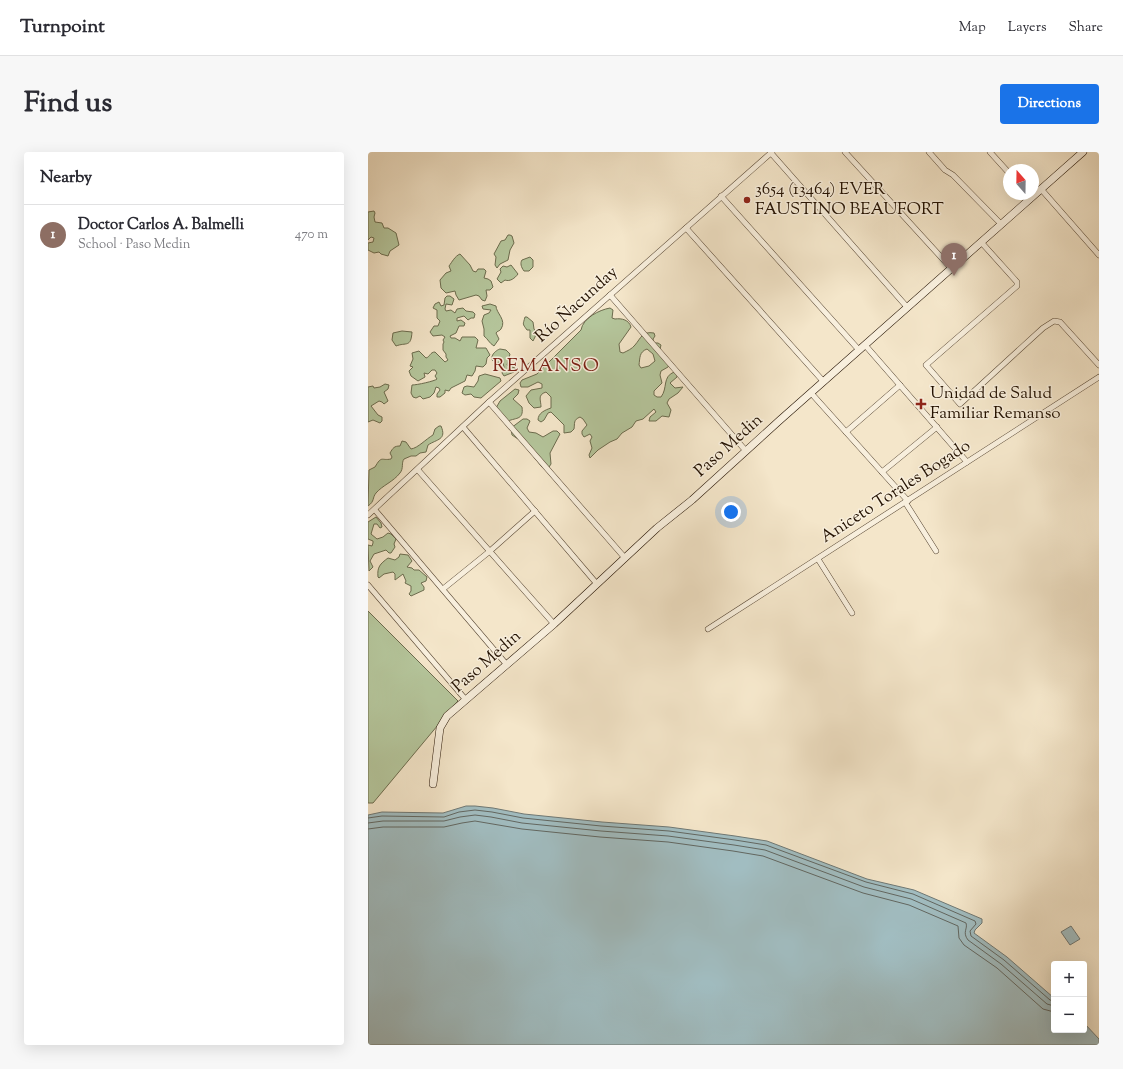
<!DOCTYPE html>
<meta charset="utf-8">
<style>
body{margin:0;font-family:"Sorts Mill Goudy",serif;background:#f7f7f7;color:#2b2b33}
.controls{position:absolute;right:12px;bottom:12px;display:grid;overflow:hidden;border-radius:4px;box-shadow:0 4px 16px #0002}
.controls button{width:36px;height:36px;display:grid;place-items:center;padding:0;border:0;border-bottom:1px solid #e1e1e2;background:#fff;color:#2b2b33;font:20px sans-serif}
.compass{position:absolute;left:635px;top:12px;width:36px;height:36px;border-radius:50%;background:#fff;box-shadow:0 4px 16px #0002;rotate:340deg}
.you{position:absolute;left:363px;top:360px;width:14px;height:14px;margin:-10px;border:3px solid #fff;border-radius:50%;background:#1a73e8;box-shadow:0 0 0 6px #1a73e833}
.badge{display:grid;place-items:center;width:26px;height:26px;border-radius:50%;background:#1a73e8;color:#fff;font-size:13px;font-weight:700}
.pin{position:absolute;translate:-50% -33px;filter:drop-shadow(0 1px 2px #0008)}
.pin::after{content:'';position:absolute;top:21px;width:14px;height:12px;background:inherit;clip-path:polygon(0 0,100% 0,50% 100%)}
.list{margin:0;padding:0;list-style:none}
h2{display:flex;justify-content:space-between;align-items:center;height:52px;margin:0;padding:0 16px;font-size:17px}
h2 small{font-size:13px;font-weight:400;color:#7c7c81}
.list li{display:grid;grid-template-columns:26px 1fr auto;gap:12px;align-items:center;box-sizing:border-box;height:60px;padding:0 16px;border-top:1px solid #e1e1e2}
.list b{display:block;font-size:15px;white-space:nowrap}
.list p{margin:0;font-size:13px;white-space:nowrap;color:#7c7c81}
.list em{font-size:13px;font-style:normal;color:#7c7c81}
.map{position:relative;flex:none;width:731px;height:893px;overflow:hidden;border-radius:4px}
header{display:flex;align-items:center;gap:24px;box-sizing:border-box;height:56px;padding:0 20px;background:#fff;border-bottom:1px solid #e1e1e2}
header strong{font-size:19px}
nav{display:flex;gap:22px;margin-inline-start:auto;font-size:14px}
.intro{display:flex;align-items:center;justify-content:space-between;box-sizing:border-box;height:96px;padding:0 24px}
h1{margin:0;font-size:28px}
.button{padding:10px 18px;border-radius:4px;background:#1a73e8;color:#fff;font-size:14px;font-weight:700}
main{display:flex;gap:24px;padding:0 24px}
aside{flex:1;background:#fff;border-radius:4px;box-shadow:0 4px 16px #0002}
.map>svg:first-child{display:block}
.green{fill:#b5c69c;stroke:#6c6c4e;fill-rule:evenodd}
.water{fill:#a1bdc1;stroke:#6f7874}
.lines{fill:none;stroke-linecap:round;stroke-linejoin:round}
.shore{stroke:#626761;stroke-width:1}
.street-casing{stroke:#574633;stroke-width:6}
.secondary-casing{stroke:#231101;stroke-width:8}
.street{stroke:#f8efdd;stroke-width:5}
.secondary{stroke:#f8efdd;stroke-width:7}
.poi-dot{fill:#8f2418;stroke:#f8efdd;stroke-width:1.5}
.labels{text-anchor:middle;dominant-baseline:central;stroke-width:3;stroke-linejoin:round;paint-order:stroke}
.poi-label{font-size:17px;fill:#231101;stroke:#f8efdd;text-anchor:start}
.street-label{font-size:17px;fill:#231101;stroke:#f8efdd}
.quarter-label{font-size:19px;letter-spacing:1px;fill:#7a1f14;stroke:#f8efdd}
</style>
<header>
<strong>Turnpoint</strong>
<nav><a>Map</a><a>Layers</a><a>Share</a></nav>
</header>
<div class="intro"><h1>Find us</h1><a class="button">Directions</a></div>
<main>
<aside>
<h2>Nearby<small></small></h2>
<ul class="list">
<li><span class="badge" style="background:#8d6e63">1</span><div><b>Doctor Carlos A. Balmelli</b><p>School · Paso Medin</p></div><em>470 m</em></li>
</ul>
</aside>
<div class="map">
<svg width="731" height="893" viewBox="0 0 731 893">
<rect width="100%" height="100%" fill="#f4e6ca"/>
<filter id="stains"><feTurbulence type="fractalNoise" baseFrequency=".005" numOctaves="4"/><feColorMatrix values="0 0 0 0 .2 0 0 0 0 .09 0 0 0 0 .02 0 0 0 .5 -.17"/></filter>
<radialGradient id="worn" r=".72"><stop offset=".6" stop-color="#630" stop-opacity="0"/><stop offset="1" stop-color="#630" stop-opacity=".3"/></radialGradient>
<g class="green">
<path d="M6 59 7 61 6 65 7 70 14 71 16 76H20L28 81 31 93 22 99 20 104 13 102 11 100 6 101 0 98V91L5 90 6 86 3 85 0 88V60Z"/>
<path d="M140 83H142L144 84 146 91 142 98 140 108 132 112 129 116 127 113 128 105 126 102 133 89 137 88Z"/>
<path d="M92 102 102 113 105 119 108 120 110 117H116L118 119 116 126 120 127 123 129 125 135 122 138H118L119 144 117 149 114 148 111 144 108 143 91 148 88 143 87 139 78 141 73 136 72 128 78 121 83 119 81 114C84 110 87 104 92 102Z"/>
<path d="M162 105 165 108V115L161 119H156C153 115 152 111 154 108Z"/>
<path d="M135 114 139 115 143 113 150 122C147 126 142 130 137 128L133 131 129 127 133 120 132 117Z"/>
<path d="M79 144H82L86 147 84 153 78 152 77 157 78 159 83 158 87 161 89 157 95 156 98 159 105 160 107 162 106 166H103L100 168 96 164 89 166V169L93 168 97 171 96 174H91L88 181 82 184 83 186H87L92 189 94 185H107L110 188 108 196H118L122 203 119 206 118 212 115 215 108 214 107 219 104 224 99 223 97 229 83 236 81 239 77 238V241L72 245H69V242L72 238 71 236 68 235 66 241 62 245 55 247 52 244 48 246 45 245 43 241 44 233C49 233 67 229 69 227L67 224 69 221 67 218H64L60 222 56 221 57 225 50 229 43 224 41 219 45 215 42 214 45 207 44 201 51 199 58 206C62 205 62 200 67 200L77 210 80 208 78 205V202L75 198V192L76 190 75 188 77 185 74 183 65 184 62 180 66 174H70L72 169 69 166V158L65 156 67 152 71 150 73 154 76 153 77 146Z"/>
<path d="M122 152 128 154C128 161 139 168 133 177 132 179 129 179 128 181L131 187 126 194C121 191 120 187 116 184V177L114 169 116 163 121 161 123 158 115 157 114 154Z"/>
<path d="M242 156 245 158 244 166 247 167C254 166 261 168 263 175L251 192 252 200 255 201C259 199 264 197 267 193 273 186 274 179 286 181L287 184 285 187 286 191H290L293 193 292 197 302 212 300 215 293 219 292 223 294 231 286 239V243L289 245H293C300 236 294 225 306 220L309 221V225L302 231 307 236 315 235 310 241 301 247 299 251 303 258 301 265 294 264 288 269H281L282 265 288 260 286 257 275 267 268 269 264 275 254 281 249 287 242 290 230 298 222 306 221 303 224 296 222 289 224 285 222 282 216 285 214 282V279L219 273 215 267 212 265C205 268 207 271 206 277L203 280 196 281V273L183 260 180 261 176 268 173 270 170 268C170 261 177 258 183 256V245L178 240C169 243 173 248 173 255L166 256 161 251 158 244 163 238 174 236V232L170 230 160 235H153L152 231 154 228 169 222 213 178C215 166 231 158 242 156ZM279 197 285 202 287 209 281 214 273 216 271 213C272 206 271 200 279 197Z"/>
<path d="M157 165H159L165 170 166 177 169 181 165 189 162 186V178H159C154 171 155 173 157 165Z"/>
<path d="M34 179 44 180C43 196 38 190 28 194L24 188 25 181Z"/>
<path d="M132 197 138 198 142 202 139 213 147 216 146 220 136 224 134 221 136 215 135 211C133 211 127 211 126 210 120 205 128 198 132 197Z"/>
<path d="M117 222 132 226 133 229 113 246 106 245 103 242 97 243 94 241 96 235 99 234 106 235 110 229 111 224Z"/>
<path d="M17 232 21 233 20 237 16 240 20 249 16 252 14 250 11 249 3 254 10 263 14 265V269L12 271 5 268 0 270V235L5 234 6 236 12 235Z"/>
<path d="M147 237 151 238 150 242 145 247 154 255C156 269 147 265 138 270L128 256 132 249Z"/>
<path d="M155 267H159L162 269 159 276 161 280 168 281 175 285 185 279H189L192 282 182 301 183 312 181 315H174L153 289 144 283 143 276Z"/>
<path d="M71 274H73C79 288 69 287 60 293L58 300 52 301 48 304H43L36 307C33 311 36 316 32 321 25 330 15 333 8 341 4 346 7 349 0 354L1 318 7 315C14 303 13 309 23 307L24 305 22 301C25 296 26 294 32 294L34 289 38 290 43 297C50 296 58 287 65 283L67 277Z"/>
<path d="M8 365 13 371 14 375 12 376 9 372H6L3 382 9 387 15 385 20 381 23 382 28 387 26 392 27 395 23 401H21L18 398 6 402 2 409 5 415 1 419 0 393 4 394 5 391V389L0 387V370Z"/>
<path d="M32 402 40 403 44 409 39 415 44 416 46 418H51L59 425 58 429 53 431 56 435V438L43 444 41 442 43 439V434L37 431 38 429 35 422 27 428V422L25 420 16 422 11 426 10 425C9 415 12 412 20 406L27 408 31 405Z"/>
<path d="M0 459 90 549 5 651H0Z"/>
</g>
<g class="water">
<path d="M98 654H107L125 656 156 662 234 670 301 675 367 684 399 689 499 727 546 738 614 767V771L607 778 606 781 639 805 686 846V878H716V871L731 887V893H0V663L14 660 75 661Z"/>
<path d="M703 774 712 787 702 793 693 780Z"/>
</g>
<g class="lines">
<g class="shore">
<path d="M0 666 14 664 76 665 91 660 107 658 124 660 155 666 233 674 301 679 367 688 398 693 498 730 545 742 607 769 608 772 602 779 603 784 636 808 682 848 686 849"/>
<path d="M0 671 15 669H76L92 665 107 663 123 665 154 671 233 679 300 684 366 693 397 698 496 735 543 747 598 771C600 777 594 780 600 788L633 812 679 852 686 854"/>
<path d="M0 677 15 675H76L94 671 107 669 154 677 232 685 300 690 365 699 395 704 495 741 541 753 590 774 591 786 596 793 629 816 675 857 686 860"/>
</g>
<defs>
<g id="street">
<path d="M477 0 583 116"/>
<path d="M561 0 577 18 585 23 633 72"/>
<path d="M622 0 641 21"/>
<path d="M403 1 539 155"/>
<path d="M673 37 731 103"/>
<path d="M353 44 491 198"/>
<path d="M318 76 455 229"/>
<path d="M613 90 649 130V134L558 213 592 252 675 176 686 169 692 170 731 213"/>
<path d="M242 143 378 299"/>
<path d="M497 193 599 310"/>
<path d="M443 241 540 349"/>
<path d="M121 250 257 406"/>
<path d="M95 275 229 432"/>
<path d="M478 280 532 233"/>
<path d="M50 318 186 472"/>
<path d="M514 320 569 275"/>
<path d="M537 350 568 399"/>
<path d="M7 358 139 513"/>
<path d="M0 363 121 250 404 0"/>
<path d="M450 407 484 461"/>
<path d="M0 433 98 548"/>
<path d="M75 437 122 399 167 359"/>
<path d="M340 477 731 225"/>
</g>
<path id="secondary" d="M65 632 72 576 79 564 186 472 289 376 324 348 412 268 715 0"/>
</defs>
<use href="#street" class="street-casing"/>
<use href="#secondary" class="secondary-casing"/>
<use href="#street" class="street"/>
<use href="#secondary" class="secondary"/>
</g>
<g class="poi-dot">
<circle cx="379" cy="48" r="4"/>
<path d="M551 246h4v4h4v4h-4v4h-4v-4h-4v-4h4z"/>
</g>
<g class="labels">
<g class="poi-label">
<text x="387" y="38">3654 (13464) EVER<tspan x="387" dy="20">FAUSTINO BEAUFORT</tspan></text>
<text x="562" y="242">Unidad de Salud<tspan x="562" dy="20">Familiar Remanso</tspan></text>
</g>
<g class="street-label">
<text transform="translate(209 153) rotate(-42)">Río Ñacunday</text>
<text transform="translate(361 294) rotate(-42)">Paso Medin</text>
<text transform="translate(528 340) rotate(-33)">Aniceto Torales Bogado</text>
<text transform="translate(119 510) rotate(-41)">Paso Medin</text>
</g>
<g class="quarter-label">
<text x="178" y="214">REMANSO</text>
</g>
</g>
<rect width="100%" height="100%" filter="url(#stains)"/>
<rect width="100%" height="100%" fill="url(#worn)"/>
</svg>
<div class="controls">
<button>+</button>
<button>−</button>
</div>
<svg class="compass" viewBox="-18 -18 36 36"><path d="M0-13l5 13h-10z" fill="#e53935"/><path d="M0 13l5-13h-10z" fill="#7c7c81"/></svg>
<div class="you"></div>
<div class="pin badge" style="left:586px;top:124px;background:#8d6e63">1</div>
</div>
</main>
